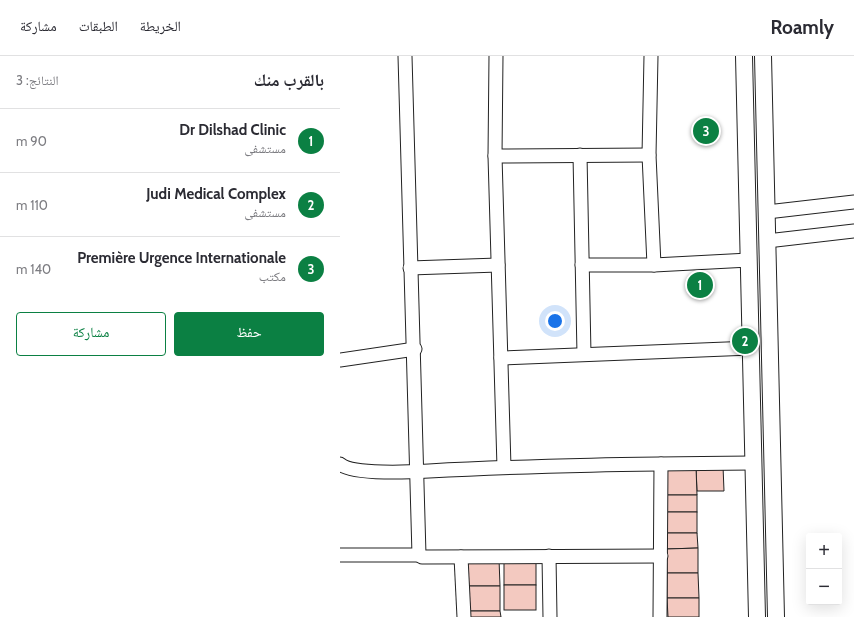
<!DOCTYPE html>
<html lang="ar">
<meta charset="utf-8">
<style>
body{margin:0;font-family:Cabin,"Noto Naskh Arabic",sans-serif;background:#f7f7f7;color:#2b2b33;direction:rtl}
.controls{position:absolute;right:12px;bottom:12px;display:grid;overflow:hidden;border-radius:4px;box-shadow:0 4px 16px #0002}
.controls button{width:36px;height:36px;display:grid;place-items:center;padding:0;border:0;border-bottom:1px solid #e1e1e2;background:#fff;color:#2b2b33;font:20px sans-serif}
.you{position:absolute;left:215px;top:265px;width:14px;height:14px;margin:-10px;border:3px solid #fff;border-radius:50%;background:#1a73e8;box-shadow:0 0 0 6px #1a73e833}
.badge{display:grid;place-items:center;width:26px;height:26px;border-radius:50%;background:#0b8043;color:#fff;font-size:13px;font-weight:700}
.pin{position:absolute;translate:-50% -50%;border:2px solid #fff;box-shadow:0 1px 4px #0006}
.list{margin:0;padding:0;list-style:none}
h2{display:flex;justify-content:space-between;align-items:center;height:52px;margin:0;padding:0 16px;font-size:17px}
h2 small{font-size:13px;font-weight:400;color:#7c7c81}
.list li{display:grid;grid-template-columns:26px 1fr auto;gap:12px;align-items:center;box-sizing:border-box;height:64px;padding:0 16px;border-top:1px solid #e1e1e2}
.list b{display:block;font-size:15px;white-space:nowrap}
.list p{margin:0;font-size:13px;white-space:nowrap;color:#7c7c81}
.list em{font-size:13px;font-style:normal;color:#7c7c81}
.actions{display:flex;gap:8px;padding:12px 16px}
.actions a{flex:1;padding:9px 0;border:1px solid #0b8043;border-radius:4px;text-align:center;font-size:14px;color:#0b8043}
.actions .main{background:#0b8043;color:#fff}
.map{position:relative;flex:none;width:514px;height:561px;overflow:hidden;direction:ltr}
header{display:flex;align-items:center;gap:24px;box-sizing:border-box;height:56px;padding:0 20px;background:#fff;border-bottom:1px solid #e1e1e2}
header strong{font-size:19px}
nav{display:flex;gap:22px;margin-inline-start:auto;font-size:14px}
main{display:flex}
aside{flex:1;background:#fff}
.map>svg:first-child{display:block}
.building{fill:#f3c9c0;stroke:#222}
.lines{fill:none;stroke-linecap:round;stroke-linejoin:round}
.minor-casing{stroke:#222;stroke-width:15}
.major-casing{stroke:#222;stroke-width:18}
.minor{stroke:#fff;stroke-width:13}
.major{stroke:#fff;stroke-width:16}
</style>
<header>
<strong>Roamly</strong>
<nav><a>الخريطة</a><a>الطبقات</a><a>مشاركة</a></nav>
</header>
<main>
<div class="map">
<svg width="514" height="561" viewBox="0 0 514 561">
<rect width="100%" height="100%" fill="#fff"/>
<g class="building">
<path d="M383 410 384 435H357L356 411Z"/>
<path d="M325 411H356L357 439H326Z"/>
<rect x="326" y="439" width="31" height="17"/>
<rect x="326" y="456" width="31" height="21"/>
<path d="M326 477H357L358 492 326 493Z"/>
<path d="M358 492V517H327L326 493Z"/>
<path d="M126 503H159L160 530H126Z"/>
<rect x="164" y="503" width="32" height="26"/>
<path d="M327 517H358L359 542H327Z"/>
<rect x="164" y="529" width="32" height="25"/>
<path d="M126 530H160V555H127Z"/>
<path d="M327 542H359V561H328Z"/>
<path d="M127 555H160L161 561H127Z"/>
</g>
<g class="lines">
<defs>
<g id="minor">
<path d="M65 0 79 499 82 501 321 500"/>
<path d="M156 0 155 100 164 411"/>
<path d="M311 0 309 99 314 209"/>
<path d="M240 99 244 298"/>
<path d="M155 100 309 99"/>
<path d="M427 156 514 146"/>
<path d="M427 185 514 175"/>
<path d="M242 209H314L409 204"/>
<path d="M70 212 158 209"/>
<path d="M161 302 411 292"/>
<path d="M0 304 75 293"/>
<path d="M0 408C12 419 71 416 89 415 197 409 306 408 414 407"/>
<path d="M0 499H79"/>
<path d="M209 500 210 561"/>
<path d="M121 501 124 561"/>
<path d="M320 561 321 408"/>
</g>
<g id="major">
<path d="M404 0 417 561"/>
<path d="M423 0 436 561"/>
</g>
</defs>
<use href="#minor" class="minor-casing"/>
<use href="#major" class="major-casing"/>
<use href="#minor" class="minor"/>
<use href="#major" class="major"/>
</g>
</svg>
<div class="controls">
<button>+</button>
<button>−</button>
</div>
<div class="you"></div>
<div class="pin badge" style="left:360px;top:229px">1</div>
<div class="pin badge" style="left:405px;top:285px">2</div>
<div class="pin badge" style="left:366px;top:75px">3</div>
</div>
<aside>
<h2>بالقرب منك<small>النتائج: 3</small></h2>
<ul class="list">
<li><span class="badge">1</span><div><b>Dr Dilshad Clinic</b><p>مستشفى</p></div><em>90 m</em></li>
<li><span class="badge">2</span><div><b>Judi Medical Complex</b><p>مستشفى</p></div><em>110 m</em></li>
<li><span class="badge">3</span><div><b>Première Urgence Internationale</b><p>مكتب</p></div><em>140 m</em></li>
</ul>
<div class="actions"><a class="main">حفظ</a><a>مشاركة</a></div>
</aside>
</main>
